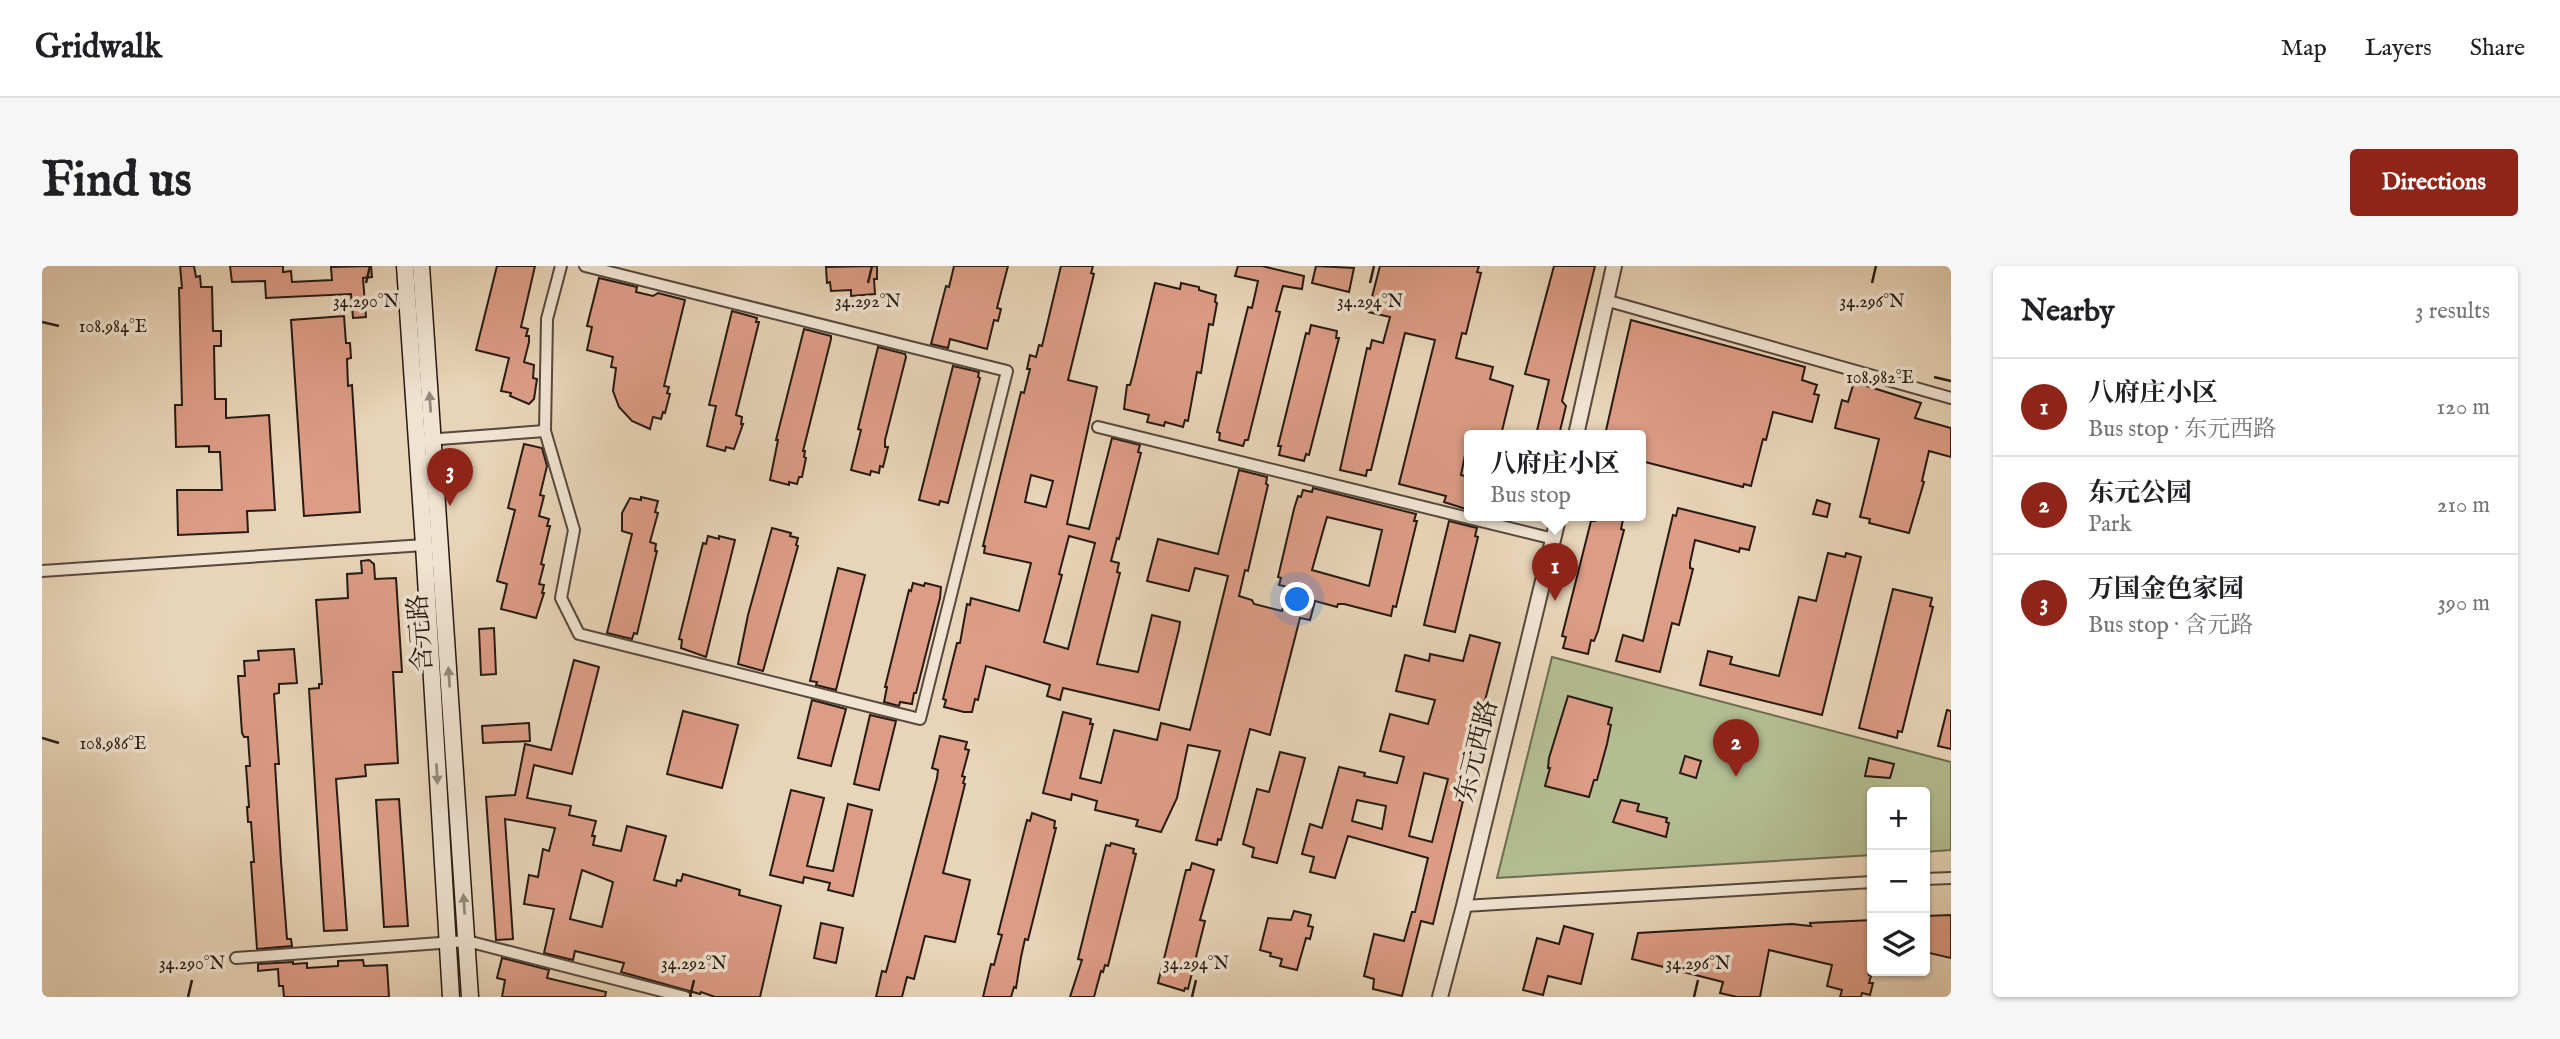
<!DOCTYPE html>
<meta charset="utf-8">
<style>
body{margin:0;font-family:"IM FELL English","Noto Serif SC",serif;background:#f6f6f6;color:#202124}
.controls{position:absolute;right:21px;bottom:21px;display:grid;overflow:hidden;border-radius:7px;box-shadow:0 2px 5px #0004}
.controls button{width:63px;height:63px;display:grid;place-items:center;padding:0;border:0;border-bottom:2px solid #e0e0e0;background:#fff;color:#202124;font:35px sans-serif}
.you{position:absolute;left:1256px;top:334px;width:24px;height:24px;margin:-18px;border:5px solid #fff;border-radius:50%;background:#1a73e8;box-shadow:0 0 0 10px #1a73e833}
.badge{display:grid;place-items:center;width:46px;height:46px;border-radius:50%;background:#8f2418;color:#fff;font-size:23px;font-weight:700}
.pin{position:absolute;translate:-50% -58px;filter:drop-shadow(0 2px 4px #0008)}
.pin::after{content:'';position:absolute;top:37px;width:24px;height:21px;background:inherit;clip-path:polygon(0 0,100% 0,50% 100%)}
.popup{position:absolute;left:1422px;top:164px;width:182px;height:91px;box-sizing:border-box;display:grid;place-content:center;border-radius:7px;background:#fff;filter:drop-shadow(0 2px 5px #0005);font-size:23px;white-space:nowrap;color:#757577}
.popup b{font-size:26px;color:#202124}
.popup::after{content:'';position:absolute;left:50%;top:100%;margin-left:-14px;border:14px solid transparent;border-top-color:#fff}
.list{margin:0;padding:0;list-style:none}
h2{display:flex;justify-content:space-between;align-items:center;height:91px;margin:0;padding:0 28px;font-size:30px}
h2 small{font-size:23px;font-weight:400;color:#757577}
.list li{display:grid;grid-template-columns:46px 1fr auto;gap:21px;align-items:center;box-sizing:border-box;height:98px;padding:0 28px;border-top:2px solid #e0e0e0}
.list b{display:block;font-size:26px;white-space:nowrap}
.list p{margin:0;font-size:23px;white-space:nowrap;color:#757577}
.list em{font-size:23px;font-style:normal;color:#757577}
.icon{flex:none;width:38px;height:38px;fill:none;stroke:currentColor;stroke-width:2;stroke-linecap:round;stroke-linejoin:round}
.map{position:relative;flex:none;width:1909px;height:731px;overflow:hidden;border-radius:7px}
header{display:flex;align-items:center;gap:42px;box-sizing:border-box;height:98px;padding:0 35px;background:#fff;border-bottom:2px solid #e0e0e0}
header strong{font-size:33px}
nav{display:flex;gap:38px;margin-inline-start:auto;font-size:24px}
.intro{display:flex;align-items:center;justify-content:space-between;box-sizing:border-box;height:168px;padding:0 42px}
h1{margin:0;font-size:49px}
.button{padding:18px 32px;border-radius:7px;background:#8f2418;color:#fff;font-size:24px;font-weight:700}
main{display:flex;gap:42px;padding:0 42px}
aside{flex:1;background:#fff;border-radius:7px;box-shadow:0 2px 5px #0004}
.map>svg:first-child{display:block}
.green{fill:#b3bd91;stroke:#6c6c52;stroke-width:2}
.building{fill:#dc9c85;stroke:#261a13;stroke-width:2;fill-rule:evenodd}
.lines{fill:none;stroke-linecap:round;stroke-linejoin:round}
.minor-casing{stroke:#56483c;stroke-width:14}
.tertiary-casing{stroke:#56483c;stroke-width:18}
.secondary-casing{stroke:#261a13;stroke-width:19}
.minor{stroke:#f0e3d1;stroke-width:10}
.tertiary{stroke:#f0e3d1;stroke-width:14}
.secondary{stroke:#f0e3d1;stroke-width:16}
.oneway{fill:#95897c}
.ticks{fill:none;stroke:#261a13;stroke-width:2.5}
.labels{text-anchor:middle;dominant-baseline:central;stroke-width:7;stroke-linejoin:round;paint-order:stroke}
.street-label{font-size:26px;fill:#261a13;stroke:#f0e3d1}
.ticks-label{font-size:18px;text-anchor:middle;fill:#261a13;stroke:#f0e3d1;stroke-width:7;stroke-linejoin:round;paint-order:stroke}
</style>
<header>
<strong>Gridwalk</strong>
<nav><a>Map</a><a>Layers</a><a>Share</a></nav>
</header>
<div class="intro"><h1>Find us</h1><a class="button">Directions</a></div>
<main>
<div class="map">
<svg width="1909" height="731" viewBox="0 0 1909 731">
<rect width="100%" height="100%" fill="#e8d4b8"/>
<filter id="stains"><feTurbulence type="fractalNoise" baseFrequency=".00286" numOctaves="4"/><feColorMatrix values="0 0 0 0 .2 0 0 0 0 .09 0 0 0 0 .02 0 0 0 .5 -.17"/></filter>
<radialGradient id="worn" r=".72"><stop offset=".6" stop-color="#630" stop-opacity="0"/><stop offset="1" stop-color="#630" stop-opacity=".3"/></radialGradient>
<path class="green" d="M1510 391 1909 496V584L1883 586V526H1830V589L1455 612Z"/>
<g class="building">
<path d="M138 0H152L154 11 158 10 159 21H170L171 65H179V80H172L173 133H184V152L227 149 233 244 205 245 206 266 136 269 135 224H180L178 186H167V180L134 181 133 139H140L137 22H140Z"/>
<path d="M188 0H241V6L249 5 250 16 290 14 289 1 329 0 330 11 321 12 324 51 311 52 309 28 224 32 223 15 190 16Z"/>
<path d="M455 0H493L479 61 486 63 484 70H487V76L482 96 492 99 491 112 495 113 492 133 487 138 468 130 469 127 459 125 467 92 434 84Z"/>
<path d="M835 0V13H832L833 28 809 30V24L789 25 788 16 785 17 784 1Z"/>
<path d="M912 0H966L955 42 959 43 956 55 952 54 945 83 908 73 906 82 889 78 904 20 907 21Z"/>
<path d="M1019 0H1051L1049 7 1052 8 1026 114 1055 121 1025 258 1047 263 1070 172 1098 179 1096 186 1099 187 1077 273 1075 272 1069 295 1077 297 1075 306 1078 307 1055 398 1096 406 1110 349 1138 356 1137 363 1117 444 1021 422 1018 434 1005 430 1008 419 944 400 936 434 933 433 930 446H922L902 441 904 434 901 433 915 377H918L925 338 928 339 929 332 977 345 989 297 942 287 943 280H941L979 126 982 127 988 103H985L988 89 994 91 997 79 1000 80ZM989 209 1011 215 1004 241 983 236ZM1027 270 1053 277 1026 383 1002 376 1020 309 1017 308Z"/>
<path d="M1196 0H1220L1262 10 1260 23 1241 20 1234 45 1238 46 1206 174H1203L1201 180 1177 174 1178 167 1175 166 1206 41 1210 42 1216 15 1193 10Z"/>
<path d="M1274 0 1312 2 1307 26 1270 17Z"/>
<path d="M1338 0H1437L1435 6 1439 7 1424 68 1420 67 1414 92 1451 101 1448 113 1471 120 1459 169H1427L1419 209 1427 211V244L1402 236 1404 230 1357 218 1393 74 1363 67 1329 204H1325L1324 210 1298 204 1325 82 1328 83 1330 74 1341 77 1348 51 1326 46Z"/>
<path d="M1512 0H1553L1520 135 1524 140 1517 169H1494L1507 114 1483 108Z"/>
<path d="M557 12 595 21 594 26 611 30 616 27 643 34 622 120 627 121 625 127 628 128 623 147 621 146 619 153 611 151 608 163 590 155 577 141 571 125 574 102 569 101 571 91 545 84 550 61 545 60Z"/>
<path d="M1113 17 1138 23 1139 17 1157 21V24L1174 29 1173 36 1175 37 1171 59 1167 58 1159 107 1155 106 1146 155 1143 154 1141 161 1123 156 1122 160 1105 156 1107 149 1082 143 1085 119H1088L1090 112Z"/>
<path d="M690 45 715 52 714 56H717L694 149 700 151 699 158H701L692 183 684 181 683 185 665 180 674 140 667 139Z"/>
<path d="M302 50 304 77H308L309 92 305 93 306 120 310 119 318 246 262 250 249 54Z"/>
<path d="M1589 54 1763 101 1760 114 1775 119 1772 128 1777 129 1770 156 1731 146 1724 174 1721 173 1709 220 1702 218 1701 221 1599 195V169H1563Z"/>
<path d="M1269 59 1295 65 1294 72H1297L1267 189 1264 188 1262 195 1237 189 1239 180H1236L1264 67 1267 68Z"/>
<path d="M762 63 789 70V73L761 185H763L762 191 764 192 760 211H757L755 218 747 216V219L728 214 736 174H734Z"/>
<path d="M836 81 863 88 864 91 843 174V181H846L841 201 838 200 837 207 829 205 828 209 809 204 819 164 816 163Z"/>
<path d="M911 100 937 106 936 111 938 112 906 237 898 235 897 239 877 234Z"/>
<path d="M1812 116 1879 137 1873 152 1909 162V191L1887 185 1880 215 1882 216 1867 267 1827 257 1828 253 1818 251 1837 173 1793 162 1800 134 1806 136Z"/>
<path d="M482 178 500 182 505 200 498 229 502 230 497 250 507 253 505 260H508L499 298 502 299 497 318 502 319 500 327H502L494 352 459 343 465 318 455 315 473 244 466 242Z"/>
<path d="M1197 204 1225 211 1224 218 1226 219 1206 305 1203 304 1197 330 1210 334 1212 338 1240 345 1246 321 1237 319 1239 312 1236 311 1252 243 1256 230 1259 231 1261 224 1270 226 1271 222 1374 248 1372 255H1375L1354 341 1351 340 1349 350 1302 338H1296L1295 341 1273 335 1268 354 1258 352 1228 469 1208 463 1179 574 1176 573 1175 579 1154 574 1178 485 1146 479 1135 532 1119 566 1094 560 1096 554 1053 544 1055 535 1030 528 1029 534 1001 527 1021 446 1049 453 1048 458H1051L1038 512 1059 517 1072 464 1115 474 1119 457 1148 464 1186 310 1153 302 1147 325 1105 315 1116 273 1176 288ZM1285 251 1340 264 1327 320 1270 304Z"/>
<path d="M599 231 616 235 613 246 616 247 608 276 614 278 613 285H615L595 368 592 367 590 373 565 367 590 268 580 265V247L588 232 599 234Z"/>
<path d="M1775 234 1788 238 1785 251 1771 248Z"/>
<path d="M1636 242 1713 261 1707 284 1698 282 1697 286 1653 274 1648 297V302L1651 303 1637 359 1630 357 1618 406 1574 395 1581 369 1601 375 1631 249 1634 250Z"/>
<path d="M1554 249H1582L1579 263 1582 264 1556 365 1552 375 1549 374 1546 388 1521 382 1524 371 1520 370 1549 255H1553Z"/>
<path d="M1407 255 1435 262 1433 270 1436 271 1413 366 1382 359Z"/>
<path d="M730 262 749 267 748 270 756 272 754 279 756 280 721 405 696 398 706 349Z"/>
<path d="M666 270 677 273V270L693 274 664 391 639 382 640 374 637 373 661 277 664 278Z"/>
<path d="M1786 287 1803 291 1804 287 1819 291 1780 449 1658 419 1666 385 1690 391 1688 398 1737 410 1757 331 1774 335Z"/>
<path d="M327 294 332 298 333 313 354 312 360 406H351L356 497 323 499 324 510 294 513 305 664 282 665 267 423 277 422V418H280L274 334 306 332 305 308 320 307 319 295Z"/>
<path d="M796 302 823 309 794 424 774 419 775 416 768 415Z"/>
<path d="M871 317 882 320 883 317 899 321 898 332 874 427H872L870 438 858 436 857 440 842 436 845 421H843L867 324 869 325Z"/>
<path d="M1851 323 1890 332 1888 340 1891 341 1860 466 1856 465 1855 472 1817 462Z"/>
<path d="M452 362 454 408 439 409 437 363Z"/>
<path d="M1428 369 1458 377 1417 534 1421 535 1391 658 1379 655 1360 730 1331 723 1332 713 1322 710 1332 668 1362 675 1370 646H1373L1386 592 1306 570 1293 612 1268 606 1272 591 1260 588 1268 558 1280 562 1297 501 1323 507 1322 510 1355 517 1362 491 1338 485 1348 448 1386 458 1393 434 1354 425 1363 389 1387 395 1388 388 1421 395ZM1382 507 1406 513 1390 576 1367 570ZM1315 534 1344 540 1340 563 1310 555Z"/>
<path d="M252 383 255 417 237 418V427L232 428 237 498H233L239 595 245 673H249L250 680 215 683 209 596H212L209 556H206L205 541H207L204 500H208L206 471H202L200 467 196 410H203L202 395 217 394 216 385Z"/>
<path d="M532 394 557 401 530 508 492 499 485 532 529 540 527 549 554 555 550 570H553L551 579 579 585 585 560 624 570 612 614 634 620 635 614 639 615 641 608 698 624 697 629 739 640 718 731H673L659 726 658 728 579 706 582 697 533 685 531 694 502 687 512 643 482 638 487 609 496 611 501 583 507 585 513 562 463 553 471 673 454 674 444 531 473 529 483 478 509 484ZM540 604 571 616 560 661 528 653Z"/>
<path d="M1526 430 1570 442 1566 458 1569 459 1565 478 1555 514H1552L1547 531 1503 520 1508 502H1506L1507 492Z"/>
<path d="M770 434 804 443 789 500 756 492Z"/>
<path d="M1905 444 1909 445V483L1896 480Z"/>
<path d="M641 445 696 459 680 522 625 508Z"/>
<path d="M828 449 854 455 837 524 812 518Z"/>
<path d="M487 457 488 475 441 477 440 460Z"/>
<path d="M898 470 925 476 923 483 927 484 920 510 923 511 921 517 923 518 901 607 928 614 926 623 913 676 883 670 872 713 865 711 860 731H834L840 705 844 706 895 512 896 504 890 502Z"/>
<path d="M1238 486 1263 492 1235 597 1210 591 1212 582 1201 578 1215 523 1227 526Z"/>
<path d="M1643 490 1659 495 1654 512 1638 507Z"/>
<path d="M1827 492 1852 498 1848 512 1823 510Z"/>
<path d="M749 524 782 532 765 600 791 605 806 538 830 544 811 630 786 624 788 617 762 611 761 617 728 609Z"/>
<path d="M357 533 366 660 342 661 334 534Z"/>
<path d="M1579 534 1597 538 1595 545 1625 552 1624 556 1627 557 1624 571 1571 556Z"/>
<path d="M990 547 1013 555 1012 562H1014L986 674 983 673 979 691 974 722 972 721 969 731H941L949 698 952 699 955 687 960 669 956 668 985 554 988 555Z"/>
<path d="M1069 577 1092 583 1091 587 1094 588 1066 700 1063 699 1061 706 1059 705 1052 731H1028L1040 694 1036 693 1064 579 1068 580Z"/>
<path d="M1150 597 1172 604 1158 654 1163 655 1146 723 1143 722 1142 725 1116 717 1144 604H1148Z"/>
<path d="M1252 645 1269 649 1266 660 1271 661 1268 673 1264 672 1255 704 1238 700 1240 693 1228 690 1229 687 1218 684 1226 652 1249 654Z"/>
<path d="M1909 649V692L1883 686V650Z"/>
<path d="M1830 654V695L1827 709 1829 710 1827 717H1831L1828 729 1820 727 1819 731H1798L1800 724 1785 720 1790 699 1727 684 1718 731H1695L1678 727 1681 716 1590 693 1596 667 1750 658 1769 660 1768 657Z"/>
<path d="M779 657 801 662 794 697 772 692Z"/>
<path d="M1522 660 1551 668 1539 718 1506 710 1501 729 1481 724 1495 672 1517 678Z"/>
<path d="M460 692 507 704 505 712 564 726 563 731H460L463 714 455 712Z"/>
<path d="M321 694 322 700 345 699 347 731H242L241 720H237L236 703 216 705V698L251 696V698L265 697V702L296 700V695Z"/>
</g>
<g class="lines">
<defs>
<g id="minor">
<path d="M519 0 505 53 503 165 532 264 519 332 537 368 878 453 965 105 543 0"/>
<path d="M1563 34 1909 132"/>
<path d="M1056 161 1512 273"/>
<path d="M384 174 503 165"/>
<path d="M0 305 382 279"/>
<path d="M1883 613 1909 612"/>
<path d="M1422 640 1830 616"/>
<path d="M194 692 425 675 643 731"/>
</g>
<g id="tertiary">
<path d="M1534 169 1572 0"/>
<path d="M1398 731 1422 640 1517 249"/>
</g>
<g id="secondary">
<path d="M363 0 382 279 409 731"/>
<path d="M379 0 428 731"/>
</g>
</defs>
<use href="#minor" class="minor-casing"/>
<use href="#tertiary" class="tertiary-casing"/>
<use href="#secondary" class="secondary-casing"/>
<use href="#minor" class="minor"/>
<use href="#tertiary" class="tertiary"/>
<use href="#secondary" class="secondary"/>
</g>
<defs><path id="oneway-solid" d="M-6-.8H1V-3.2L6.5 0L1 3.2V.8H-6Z" transform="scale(1.75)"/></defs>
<g class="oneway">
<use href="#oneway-solid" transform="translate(388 136) rotate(-94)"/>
<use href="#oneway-solid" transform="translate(407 411) rotate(-94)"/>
<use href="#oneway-solid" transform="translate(395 508) rotate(87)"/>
<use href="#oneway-solid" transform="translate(422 638) rotate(-94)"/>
</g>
<path class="ticks" d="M324 17 328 0M826 17 830 0M1328 17 1332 0M1830 17 1834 0M0 56 17 60M1892 111 1909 115M0 472 17 477M146 731 150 714M648 731 652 714M1150 731 1154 714M1652 731 1656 714"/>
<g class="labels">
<g class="street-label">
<text transform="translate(379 367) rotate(-94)">含元路</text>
<text transform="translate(1435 485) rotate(-76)">东元西路</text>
</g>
</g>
<g class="ticks-label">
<text x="324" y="41">34.290°N</text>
<text x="826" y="41">34.292°N</text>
<text x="1328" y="41">34.294°N</text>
<text x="1830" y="41">34.296°N</text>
<text x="71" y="66">108.984°E</text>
<text x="1838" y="117">108.982°E</text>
<text x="71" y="483">108.986°E</text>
<text x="150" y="703">34.290°N</text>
<text x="652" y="703">34.292°N</text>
<text x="1154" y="703">34.294°N</text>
<text x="1656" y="703">34.296°N</text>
</g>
<rect width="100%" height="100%" filter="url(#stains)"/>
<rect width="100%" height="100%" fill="url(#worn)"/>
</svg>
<div class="controls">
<button>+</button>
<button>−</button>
<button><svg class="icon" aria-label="layers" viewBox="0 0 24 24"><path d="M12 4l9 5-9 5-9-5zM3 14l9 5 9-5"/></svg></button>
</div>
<div class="you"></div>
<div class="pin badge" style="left:1513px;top:335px">1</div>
<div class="popup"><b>八府庄小区</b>Bus stop</div>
<div class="pin badge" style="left:1694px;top:511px">2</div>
<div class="pin badge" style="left:408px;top:240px">3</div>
</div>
<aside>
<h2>Nearby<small>3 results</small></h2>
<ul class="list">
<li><span class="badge">1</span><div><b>八府庄小区</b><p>Bus stop · 东元西路</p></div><em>120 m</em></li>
<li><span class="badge">2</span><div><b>东元公园</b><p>Park</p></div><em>210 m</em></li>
<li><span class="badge">3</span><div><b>万国金色家园</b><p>Bus stop · 含元路</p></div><em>390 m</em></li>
</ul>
</aside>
</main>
